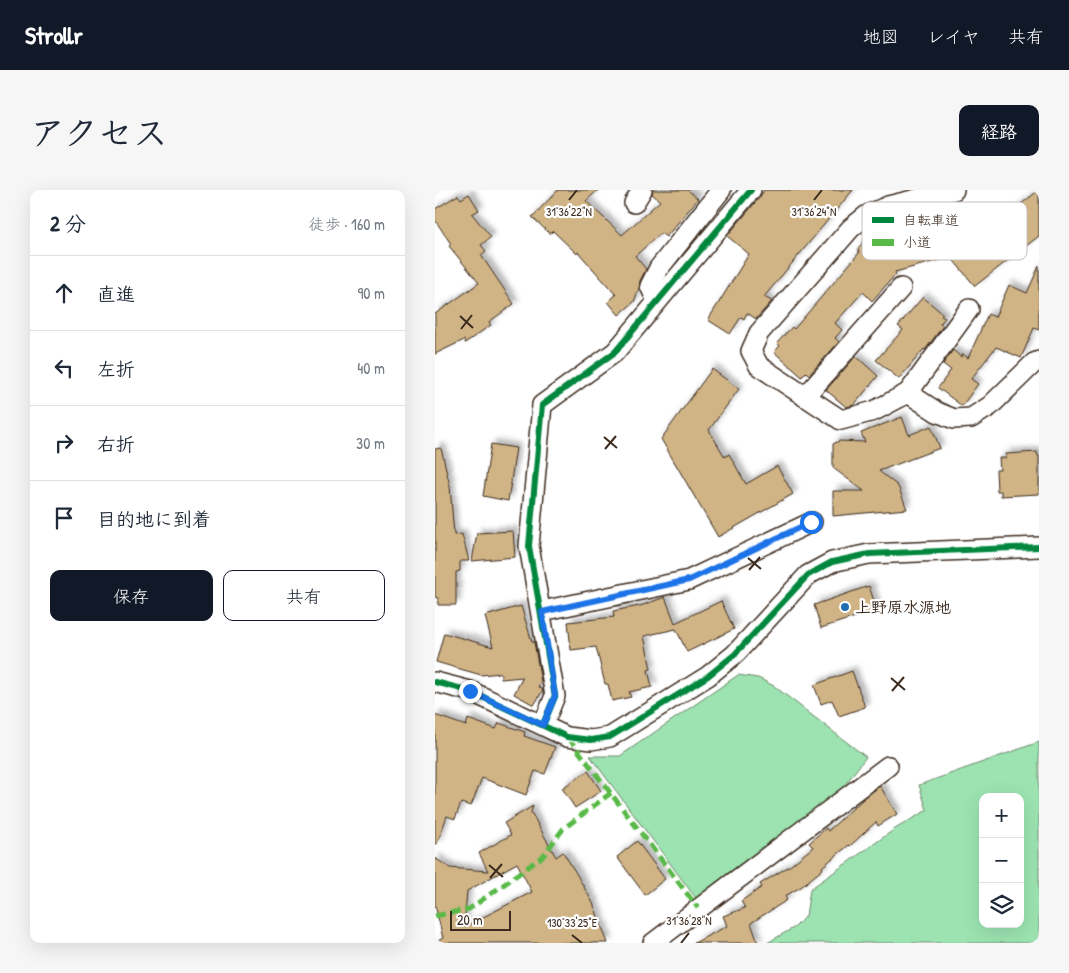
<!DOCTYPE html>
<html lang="ja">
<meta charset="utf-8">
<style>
body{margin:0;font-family:"Patrick Hand","Klee One",sans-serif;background:#f6f6f7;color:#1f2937}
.controls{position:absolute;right:15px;bottom:15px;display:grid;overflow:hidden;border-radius:10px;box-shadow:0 5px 20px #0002}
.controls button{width:45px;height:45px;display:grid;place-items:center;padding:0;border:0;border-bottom:1px solid #e0e1e3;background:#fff;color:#1f2937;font:25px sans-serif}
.scale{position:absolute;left:15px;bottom:12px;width:61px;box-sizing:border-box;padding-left:5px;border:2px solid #3b2a1e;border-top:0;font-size:14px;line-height:18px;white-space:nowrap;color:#3b2a1e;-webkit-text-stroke:4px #fff;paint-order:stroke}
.stop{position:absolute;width:15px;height:15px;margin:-11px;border:4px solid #1a73e8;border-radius:50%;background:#fff}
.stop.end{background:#1a73e8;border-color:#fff;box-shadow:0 1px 5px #0008}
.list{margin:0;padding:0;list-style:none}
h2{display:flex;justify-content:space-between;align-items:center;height:65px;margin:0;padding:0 20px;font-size:21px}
h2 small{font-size:16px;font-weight:400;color:#747a83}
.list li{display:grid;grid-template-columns:32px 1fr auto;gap:15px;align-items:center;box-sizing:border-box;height:75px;padding:0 20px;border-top:1px solid #e0e1e3}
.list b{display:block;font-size:19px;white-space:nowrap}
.list em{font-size:16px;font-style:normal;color:#747a83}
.actions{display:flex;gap:10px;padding:15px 20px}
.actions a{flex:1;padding:11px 0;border:1px solid #111827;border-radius:10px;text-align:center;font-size:18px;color:#111827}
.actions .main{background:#111827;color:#fff}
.icon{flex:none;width:28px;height:28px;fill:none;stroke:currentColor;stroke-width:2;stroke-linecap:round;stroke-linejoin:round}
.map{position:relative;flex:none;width:604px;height:753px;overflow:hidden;border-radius:10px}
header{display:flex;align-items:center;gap:30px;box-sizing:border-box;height:70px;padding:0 25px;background:#111827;color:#fff}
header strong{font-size:24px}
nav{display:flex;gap:28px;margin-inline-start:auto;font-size:18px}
.intro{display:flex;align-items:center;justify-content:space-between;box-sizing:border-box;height:120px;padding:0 30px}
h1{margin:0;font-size:35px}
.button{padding:12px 22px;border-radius:10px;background:#111827;color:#fff;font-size:18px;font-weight:700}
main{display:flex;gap:30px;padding:0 30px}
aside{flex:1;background:#fff;border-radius:10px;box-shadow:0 5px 20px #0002}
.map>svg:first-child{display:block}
.green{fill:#9ce3b1;stroke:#6c8668;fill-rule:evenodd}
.building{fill:#d0b485;stroke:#3b2a1e;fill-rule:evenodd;filter:url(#shadow)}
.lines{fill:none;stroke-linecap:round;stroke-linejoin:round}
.minor-casing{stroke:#3b2a1e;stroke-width:22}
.minor{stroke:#fff;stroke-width:19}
.quiet{stroke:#58b947;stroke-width:5;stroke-dasharray:10 5;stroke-linecap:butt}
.cycleway-casing{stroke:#fff;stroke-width:9}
.cycleway{stroke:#00873e;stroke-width:6}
.route{stroke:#1a73e8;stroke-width:6}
.ticks{fill:none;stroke:#3b2a1e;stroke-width:2}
.poi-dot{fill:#1f6fb2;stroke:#fff;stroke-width:2}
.labels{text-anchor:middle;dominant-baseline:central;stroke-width:4.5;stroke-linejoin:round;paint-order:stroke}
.poi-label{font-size:16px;font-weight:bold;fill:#3b2a1e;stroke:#fff;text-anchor:start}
.key{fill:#fff;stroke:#c4bfbc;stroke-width:1}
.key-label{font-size:14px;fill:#3b2a1e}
.ticks-label{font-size:12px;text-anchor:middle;fill:#3b2a1e;stroke:#fff;stroke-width:4.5;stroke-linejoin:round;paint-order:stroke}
</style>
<header>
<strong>Strollr</strong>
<nav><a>地図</a><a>レイヤ</a><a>共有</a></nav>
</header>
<div class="intro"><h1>アクセス</h1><a class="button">経路</a></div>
<main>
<aside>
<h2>2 分<small>徒歩 · 160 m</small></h2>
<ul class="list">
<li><svg class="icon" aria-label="ahead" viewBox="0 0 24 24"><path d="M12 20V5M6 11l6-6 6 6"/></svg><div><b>直進</b></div><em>90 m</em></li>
<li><svg class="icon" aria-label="left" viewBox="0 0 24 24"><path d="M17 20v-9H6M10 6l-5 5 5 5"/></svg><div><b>左折</b></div><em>40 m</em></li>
<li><svg class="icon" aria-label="right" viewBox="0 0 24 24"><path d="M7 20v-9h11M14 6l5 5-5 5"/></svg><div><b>右折</b></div><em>30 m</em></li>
<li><svg class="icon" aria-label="arrive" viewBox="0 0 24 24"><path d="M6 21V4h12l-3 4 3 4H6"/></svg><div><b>目的地に到着</b></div></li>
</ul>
<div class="actions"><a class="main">保存</a><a>共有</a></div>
</aside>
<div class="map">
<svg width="604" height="753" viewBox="0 0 604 753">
<defs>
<filter id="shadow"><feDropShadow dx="4.5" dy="-4.5" stdDeviation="2.5" flood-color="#0004"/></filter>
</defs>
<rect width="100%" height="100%" fill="#fff"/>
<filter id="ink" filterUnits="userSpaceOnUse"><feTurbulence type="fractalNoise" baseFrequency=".02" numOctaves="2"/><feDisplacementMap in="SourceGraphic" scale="10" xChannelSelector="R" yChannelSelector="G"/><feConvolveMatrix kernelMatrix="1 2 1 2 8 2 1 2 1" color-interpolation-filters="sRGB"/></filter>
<g filter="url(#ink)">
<g class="green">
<path d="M303 485 323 488 339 496 431 567 409 596 355 645 263 711 155 566H185Z"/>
<path d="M604 552V753H332L360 737 371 726 375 699 460 639 492 620 484 595ZM548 607H585V734H548Z"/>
</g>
<g class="building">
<path d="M123 0H163L151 11 187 45 225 11 217 4 218 0H253L263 9 231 47 226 43 200 66 211 79 205 91 204 98 199 112 184 125 173 112 181 105 143 62 142 64 118 41 115 44 97 27Z"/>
<path d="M329 0H418L329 107 337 111 321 129 312 123 309 129 306 127 295 144 273 130 314 64 292 46 325 7Z"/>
<path d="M604 0V46L540 96 519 71 531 57Z"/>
<path d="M34 4 44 20 37 24 56 47 46 55 51 61 46 65 79 114 54 132 56 135 30 153 29 150 0 164V124L44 93 14 56 16 54 0 30V19L23 5 26 9Z"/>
<path d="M491 30 496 48 499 47 505 70 460 82 461 84 437 111 428 102 400 133 407 140 400 148 404 152 374 185 371 182 367 187 339 162 345 156 342 153 357 137 359 139 424 63 423 59 432 46Z"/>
<path d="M604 76V140L599 138 586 168 561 157 536 189 543 194 527 216 503 198 516 180 508 174 518 160 526 167 528 164 533 168 553 124 560 127 574 95 592 103Z"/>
<path d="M488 107 508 124 506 126 510 128 505 134 508 136 490 160 489 159 464 189 441 170 468 140 463 136Z"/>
<path d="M421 166 443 186 419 215 411 217 391 200Z"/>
<path d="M277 179 304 199 274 240 290 267 294 264 311 294 342 276 358 304 283 347 226 249Z"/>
<path d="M467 227 474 245 496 236 505 258 444 281 463 296 472 319 398 326V301H429L398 278V254L404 251 430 252 426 243Z"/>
<path d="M56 254 81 258 73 311 48 306Z"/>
<path d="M6 258 15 296 19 345 27 344 34 371H25V381L21 382V415H3V408L0 407V259Z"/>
<path d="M602 262 603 266H604V304L566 306V301H562L561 280H565L564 268H571V264Z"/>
<path d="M78 341 80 367 37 371 42 343Z"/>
<path d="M434 396 442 420 386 438 379 415Z"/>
<path d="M230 407 240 433 286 411 299 439 252 462 241 439 209 446 216 479 213 480 217 497 194 502 196 507 177 511 173 494H170L161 457 136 460 133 432 179 427 178 421 205 416Z"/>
<path d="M86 416 97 452H99L106 492 103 497 108 500 99 515 79 504 88 487 66 489V483L46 485 1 472 9 443 58 457 50 426Z"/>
<path d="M417 481 430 517 404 526 397 510 386 514 379 495Z"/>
<path d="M0 525 31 536 33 529 61 539 64 533 90 542 89 546 120 557 110 584 100 581 91 605 47 588 36 616 26 613 20 629 12 626 2 654H0Z"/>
<path d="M153 581 166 601 140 618 127 598Z"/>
<path d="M445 596 462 624 443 636 441 632 415 656 414 655 387 677 388 679 366 697 350 706 352 710 316 733 323 753H259L292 736 288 726 310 718 306 711 327 697 325 694 356 675 378 657 374 653 391 638 393 641 427 610Z"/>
<path d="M98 616 96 622 121 667 128 662 141 683 158 713 173 753H0L8 748 0 715V668L15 678 53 681 44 663 76 645 69 633ZM82 673 97 702 29 737 32 701Z"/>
<path d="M202 651 230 689 210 705 182 667Z"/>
</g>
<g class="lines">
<defs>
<g id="minor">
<path d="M519 0 453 16 432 25 416 38 324 143 316 161 324 176 406 230 439 221 473 203 502 222 519 229 536 228 555 216 599 173 604 171"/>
<path d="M199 13 207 0"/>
<path d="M222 111 215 96 224 78 286 0"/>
<path d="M473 203 534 119"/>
<path d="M370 207 466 98"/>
<path d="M107 421 254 390 377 332"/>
<path d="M0 492 35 501 132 547 156 550 175 547 273 486 300 464 373 385 397 372 434 364 604 357"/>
<path d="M108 535 120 506 94 356 107 215 180 162 316 0"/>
<path d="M218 753 453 576"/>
</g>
</defs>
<use href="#minor" class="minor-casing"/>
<use href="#minor" class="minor"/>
<g class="quiet">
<path d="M133 547 263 718"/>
<path d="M0 726 34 719 71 693 108 666 128 639 176 603"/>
</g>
<defs>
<g id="cycleway">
<path d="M0 492 35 501 132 547 156 550 175 547 273 486 300 464 373 385 397 372 434 364 604 357"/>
<path d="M108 535 120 506 94 356 107 215 180 162 316 0"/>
</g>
</defs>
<use href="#cycleway" class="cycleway-casing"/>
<use href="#cycleway" class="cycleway"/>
</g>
</g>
<g class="lines" filter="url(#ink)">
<path class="route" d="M35 501 108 535 120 506 107 422 254 390 376 332"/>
</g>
<path class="ticks" d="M134 10 142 0M379 10 387 0M25 126 38 138M26 139 37 125M169 247 182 258M170 259 181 246M313 368 326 379M314 380 325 367M456 488 470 500M457 501 469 487M54 675 68 687M55 688 67 674M137 745 147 753M246 753 254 743"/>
<circle class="poi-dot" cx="410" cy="417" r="5"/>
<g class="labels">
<g class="poi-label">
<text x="420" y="417">上野原水源地</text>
</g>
</g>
<rect x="427" y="12" width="165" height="58" rx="8" class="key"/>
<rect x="437" y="27" width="22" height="6" fill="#00873e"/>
<rect x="437" y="49" width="22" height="7" fill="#58b947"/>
<g class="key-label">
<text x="468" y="35">自転車道</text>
<text x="468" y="57">小道</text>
</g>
<g class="ticks-label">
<text x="134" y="26">31°36'22"N</text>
<text x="379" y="26">31°36'24"N</text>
<text x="254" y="735">31°36'28"N</text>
<text x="137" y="737">130°33'25"E</text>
</g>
</svg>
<div class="controls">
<button>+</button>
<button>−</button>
<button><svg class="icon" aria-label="layers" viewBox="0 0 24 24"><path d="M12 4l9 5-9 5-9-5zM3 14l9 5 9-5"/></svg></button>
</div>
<div class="scale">20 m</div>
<div class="stop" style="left:376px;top:332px"></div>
<div class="stop end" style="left:35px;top:501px"></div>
</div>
</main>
